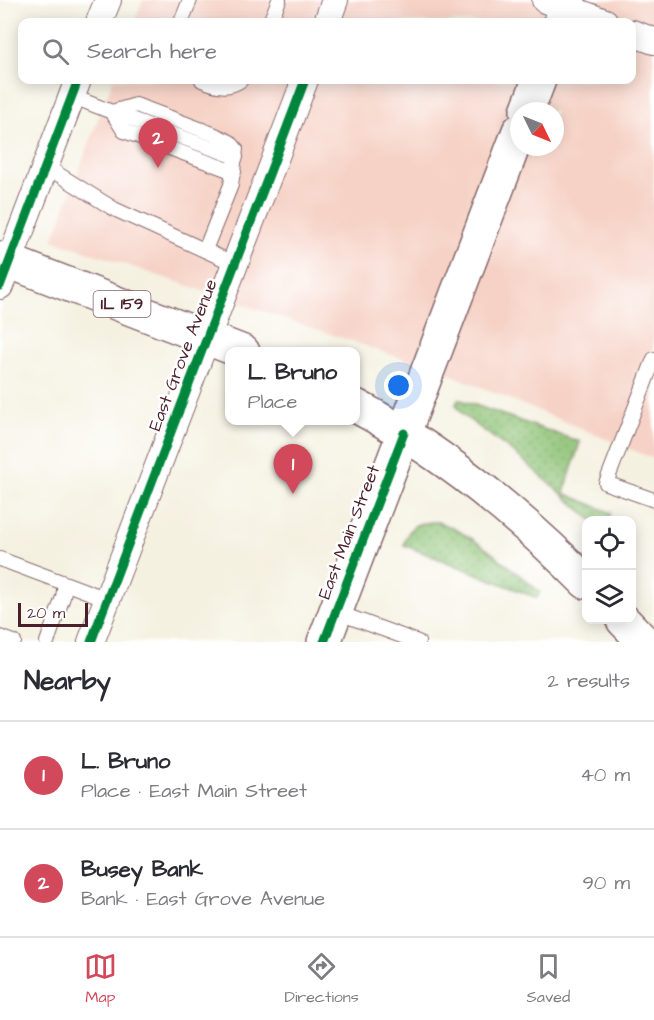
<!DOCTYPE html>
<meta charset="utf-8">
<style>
body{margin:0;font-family:"Architects Daughter",sans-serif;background:#f7f7f7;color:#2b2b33}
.controls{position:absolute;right:18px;bottom:18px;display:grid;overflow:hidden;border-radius:12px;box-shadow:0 3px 15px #0003}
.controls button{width:54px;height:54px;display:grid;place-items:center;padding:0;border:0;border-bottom:2px solid #e1e1e2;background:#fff;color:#2b2b33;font:30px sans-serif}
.compass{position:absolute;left:510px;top:102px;width:54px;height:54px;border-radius:50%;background:#fff;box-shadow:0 3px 15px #0003;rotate:133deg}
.scale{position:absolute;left:18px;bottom:15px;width:70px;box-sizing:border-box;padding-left:6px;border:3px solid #4a1f2b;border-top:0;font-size:16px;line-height:21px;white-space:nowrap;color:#4a1f2b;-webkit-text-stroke:4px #fff;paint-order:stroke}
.you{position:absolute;left:399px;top:386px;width:21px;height:21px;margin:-15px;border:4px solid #fff;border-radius:50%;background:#1a73e8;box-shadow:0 0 0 9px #1a73e833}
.badge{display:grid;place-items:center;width:39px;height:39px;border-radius:50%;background:#d1495b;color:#fff;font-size:20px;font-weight:700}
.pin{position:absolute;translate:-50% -50px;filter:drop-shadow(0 2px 3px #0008)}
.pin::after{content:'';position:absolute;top:32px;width:21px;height:18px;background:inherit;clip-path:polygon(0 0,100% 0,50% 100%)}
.popup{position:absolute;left:225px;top:347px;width:135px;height:78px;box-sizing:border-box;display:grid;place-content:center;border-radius:12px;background:#fff;filter:drop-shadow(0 2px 4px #0005);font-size:20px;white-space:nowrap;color:#7c7c81}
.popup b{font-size:22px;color:#2b2b33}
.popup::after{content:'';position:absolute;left:50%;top:100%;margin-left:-12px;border:12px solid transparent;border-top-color:#fff}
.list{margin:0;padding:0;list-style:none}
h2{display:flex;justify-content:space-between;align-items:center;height:78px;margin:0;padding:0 24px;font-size:26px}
h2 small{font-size:20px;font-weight:400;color:#7c7c81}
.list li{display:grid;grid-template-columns:39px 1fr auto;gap:18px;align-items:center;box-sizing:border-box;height:108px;padding:0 24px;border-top:2px solid #e1e1e2}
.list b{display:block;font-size:22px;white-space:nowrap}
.list p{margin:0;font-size:20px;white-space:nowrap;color:#7c7c81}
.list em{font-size:20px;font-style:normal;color:#7c7c81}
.icon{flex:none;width:33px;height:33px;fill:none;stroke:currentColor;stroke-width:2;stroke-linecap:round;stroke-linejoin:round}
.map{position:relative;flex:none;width:654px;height:642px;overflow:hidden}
.search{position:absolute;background:#fff;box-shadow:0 3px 15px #0003;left:18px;right:18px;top:18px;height:66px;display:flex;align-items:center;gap:15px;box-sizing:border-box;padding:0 21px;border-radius:12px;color:#7c7c81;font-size:22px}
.sheet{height:294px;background:#fff}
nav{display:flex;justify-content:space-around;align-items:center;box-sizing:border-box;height:84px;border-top:2px solid #e1e1e2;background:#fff;font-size:16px;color:#7c7c81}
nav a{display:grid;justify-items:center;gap:3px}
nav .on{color:#d1495b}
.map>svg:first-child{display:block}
.built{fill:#f6d1c5;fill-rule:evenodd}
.grass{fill:url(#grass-dots);stroke:#6c7150;stroke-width:1.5}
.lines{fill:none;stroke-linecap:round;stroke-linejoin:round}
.service-casing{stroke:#86686b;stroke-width:16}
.minor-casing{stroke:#86686b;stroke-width:28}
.tertiary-casing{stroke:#86686b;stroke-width:36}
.secondary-casing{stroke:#86686b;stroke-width:36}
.primary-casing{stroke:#86686b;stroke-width:36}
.service{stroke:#fff;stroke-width:14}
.minor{stroke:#fff;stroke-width:26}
.tertiary{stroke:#fff;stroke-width:33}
.secondary{stroke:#fff;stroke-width:33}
.primary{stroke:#fff;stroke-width:33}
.cycleway-casing{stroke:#fff;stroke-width:13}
.cycleway{stroke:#00873e;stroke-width:9}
.labels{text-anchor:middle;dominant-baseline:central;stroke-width:5;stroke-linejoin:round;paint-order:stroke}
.shield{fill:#fff;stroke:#80626b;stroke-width:1.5}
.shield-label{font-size:16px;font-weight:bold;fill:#4a1f2b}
.street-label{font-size:18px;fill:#4a1f2b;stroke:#fff}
</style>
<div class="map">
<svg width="654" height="642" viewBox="0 0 654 642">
<defs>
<pattern id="grass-dots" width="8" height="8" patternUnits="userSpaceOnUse" patternTransform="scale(1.5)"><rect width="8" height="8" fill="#8ec376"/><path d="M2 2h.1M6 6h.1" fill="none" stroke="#769e61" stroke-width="1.8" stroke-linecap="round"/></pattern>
</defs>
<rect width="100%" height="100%" fill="#fff"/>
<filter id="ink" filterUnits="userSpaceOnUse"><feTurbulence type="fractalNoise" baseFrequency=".0167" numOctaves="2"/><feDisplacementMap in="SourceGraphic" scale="12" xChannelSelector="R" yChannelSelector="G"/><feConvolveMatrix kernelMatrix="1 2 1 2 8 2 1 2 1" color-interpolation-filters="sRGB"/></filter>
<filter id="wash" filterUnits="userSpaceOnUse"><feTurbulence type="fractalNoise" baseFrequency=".008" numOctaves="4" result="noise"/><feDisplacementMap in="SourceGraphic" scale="24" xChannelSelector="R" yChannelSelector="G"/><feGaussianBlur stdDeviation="1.35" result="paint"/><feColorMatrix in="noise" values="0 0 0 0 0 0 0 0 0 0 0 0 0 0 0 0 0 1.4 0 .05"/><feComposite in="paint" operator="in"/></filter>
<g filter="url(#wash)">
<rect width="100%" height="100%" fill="#f5f1e1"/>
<path class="built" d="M143 0H654V459L457 377 53 240 113 80H632V22H134ZM519 111H555V147H519Z"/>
<g class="grass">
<path d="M458 399 580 442 564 493 611 513 609 520H592L518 456 463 415 456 405Z"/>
<path d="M438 522C476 535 509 567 540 592L537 598 404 545C409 524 417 522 438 522Z"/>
</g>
</g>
<g filter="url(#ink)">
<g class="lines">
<defs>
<g id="service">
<path d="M181 22 190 0"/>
<path d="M270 22 279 0"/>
<path d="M202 80C217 86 228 89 241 80"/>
<path d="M71 96 112 112 136 105 213 134 230 142 236 149 231 185 205 250"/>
<path d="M112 112 124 131 234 172"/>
<path d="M112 112 236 157"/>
<path d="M45 166 114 209 235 264"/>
<path d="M654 359 606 483 654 500"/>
<path d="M0 559 107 599"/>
<path d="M336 612 418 642"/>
<path d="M0 637 14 642"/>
<path d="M47 642 63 597 65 584"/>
</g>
<g id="minor">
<path d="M545 0 605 22"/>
<path d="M99 22 108 0"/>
<path d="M327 22 335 0"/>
<path d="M632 33 654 41"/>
<path d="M0 286 78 80"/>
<path d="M91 642 305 80"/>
</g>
<path id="tertiary" d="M324 642 404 433"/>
<g id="secondary">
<path d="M561 22 569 0"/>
<path d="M527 111 539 80"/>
<path d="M404 433 519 131"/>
</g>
<g id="primary">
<path d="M0 258 243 352"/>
<path d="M356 406C442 451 518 514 586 582"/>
<path d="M623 620 644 642"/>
</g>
</defs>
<use href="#service" class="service-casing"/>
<use href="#minor" class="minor-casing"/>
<use href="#tertiary" class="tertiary-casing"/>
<use href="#secondary" class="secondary-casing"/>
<use href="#primary" class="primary-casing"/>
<use href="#service" class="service"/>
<use href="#minor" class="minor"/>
<use href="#tertiary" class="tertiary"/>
<use href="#secondary" class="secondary"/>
<use href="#primary" class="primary"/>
<defs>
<g id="cycleway">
<path d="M0 286 78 80"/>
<path d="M91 642 305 80"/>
<path d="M324 642 404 433"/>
</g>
</defs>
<use href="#cycleway" class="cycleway-casing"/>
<use href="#cycleway" class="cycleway"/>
</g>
</g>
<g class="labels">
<rect class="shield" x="93.5" y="291" width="57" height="26" rx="4.5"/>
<g class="shield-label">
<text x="122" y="304">IL 159</text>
</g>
<g class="street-label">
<text transform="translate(183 355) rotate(-69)">East Grove Avenue</text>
<text transform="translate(349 532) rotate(-69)">East Main Street</text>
</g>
</g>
</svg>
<div class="controls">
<button><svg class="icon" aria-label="locate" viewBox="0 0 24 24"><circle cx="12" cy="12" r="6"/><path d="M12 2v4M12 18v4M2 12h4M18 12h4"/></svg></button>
<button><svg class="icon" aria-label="layers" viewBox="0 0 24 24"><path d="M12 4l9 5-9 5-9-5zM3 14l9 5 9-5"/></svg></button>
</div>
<svg class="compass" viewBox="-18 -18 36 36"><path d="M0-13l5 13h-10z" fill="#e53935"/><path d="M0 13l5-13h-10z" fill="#7c7c81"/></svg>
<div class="scale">20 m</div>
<div class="you"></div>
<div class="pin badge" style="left:293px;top:494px">1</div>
<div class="popup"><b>L. Bruno</b>Place</div>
<div class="pin badge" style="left:158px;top:168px">2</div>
<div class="search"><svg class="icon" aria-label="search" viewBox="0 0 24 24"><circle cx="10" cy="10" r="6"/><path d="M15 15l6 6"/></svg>Search here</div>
</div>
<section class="sheet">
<h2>Nearby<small>2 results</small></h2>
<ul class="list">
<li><span class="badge">1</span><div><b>L. Bruno</b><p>Place · East Main Street</p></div><em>40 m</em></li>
<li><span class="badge">2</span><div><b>Busey Bank</b><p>Bank · East Grove Avenue</p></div><em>90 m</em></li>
</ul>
</section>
<nav>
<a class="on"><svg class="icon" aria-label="map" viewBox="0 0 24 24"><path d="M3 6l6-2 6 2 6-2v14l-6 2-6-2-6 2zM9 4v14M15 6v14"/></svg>Map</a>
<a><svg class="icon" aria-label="directions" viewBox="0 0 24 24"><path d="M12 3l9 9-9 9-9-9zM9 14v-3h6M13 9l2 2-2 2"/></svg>Directions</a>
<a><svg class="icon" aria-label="saved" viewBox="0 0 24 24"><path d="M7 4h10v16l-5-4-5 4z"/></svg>Saved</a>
</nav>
